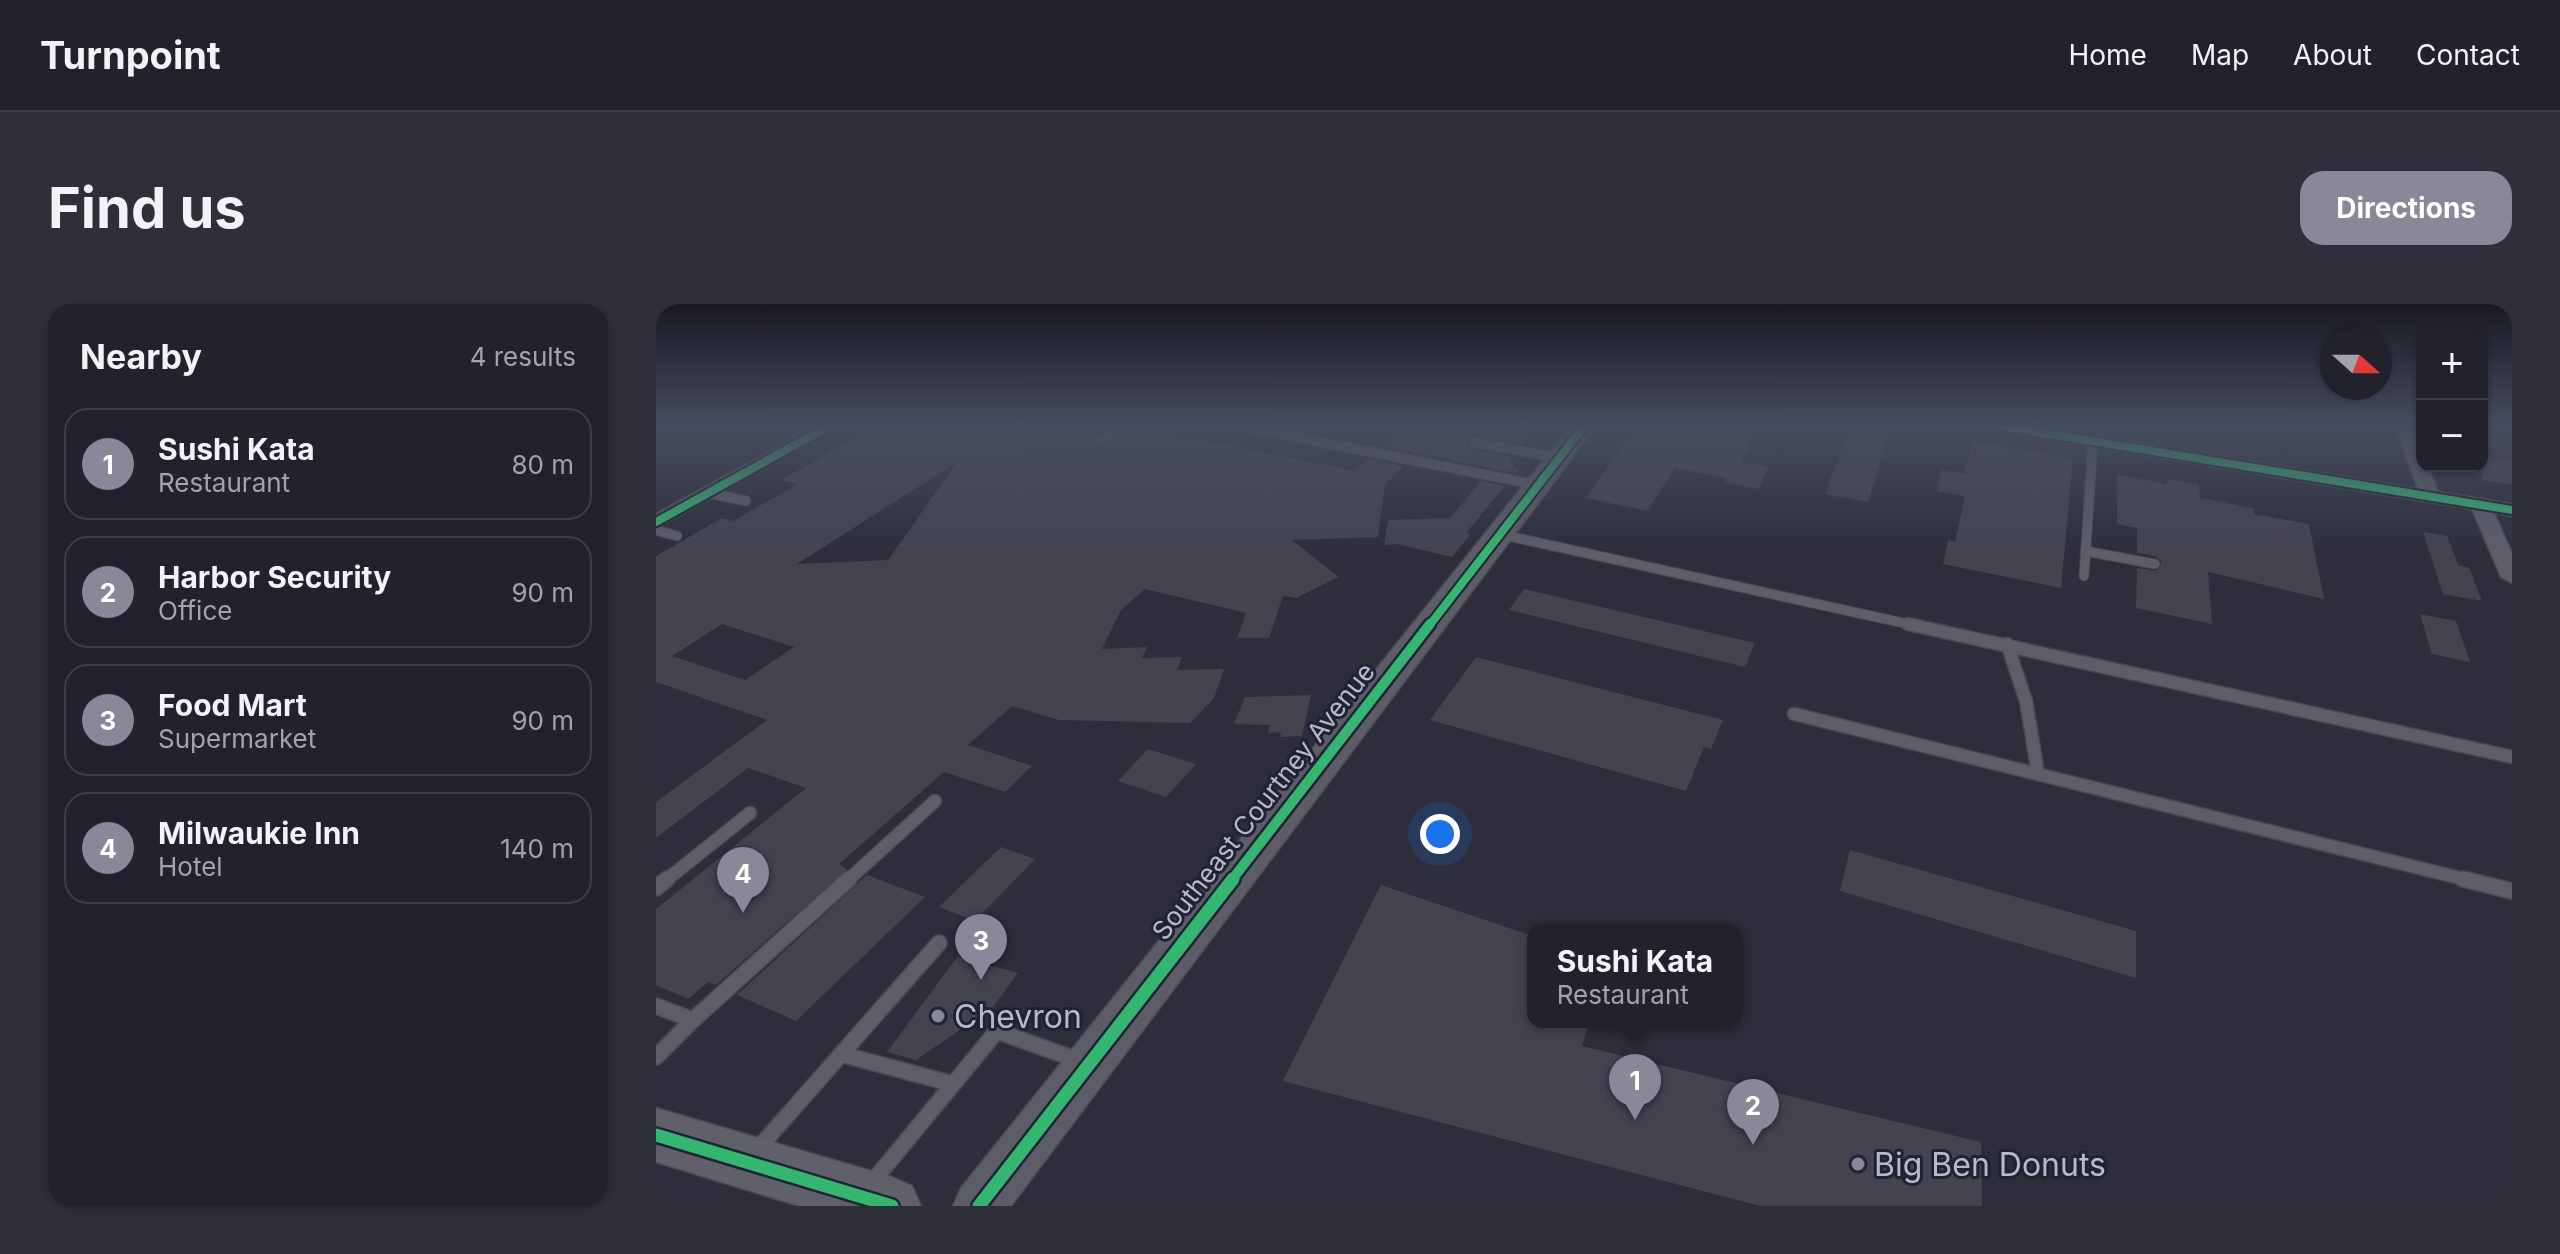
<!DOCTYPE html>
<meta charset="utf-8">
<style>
body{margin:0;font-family:Inter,sans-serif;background:#2e2f38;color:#f1f3f6}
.controls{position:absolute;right:24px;top:24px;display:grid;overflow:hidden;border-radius:16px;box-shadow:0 2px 6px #0004}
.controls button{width:72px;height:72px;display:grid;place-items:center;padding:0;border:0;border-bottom:2px solid #3f3f48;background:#22222c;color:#f1f3f6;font:40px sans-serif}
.compass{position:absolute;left:1664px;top:24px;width:72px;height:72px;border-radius:50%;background:#22222c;box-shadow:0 2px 6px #0004;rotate:111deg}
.you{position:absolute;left:784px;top:530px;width:28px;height:28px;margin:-20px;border:6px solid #fff;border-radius:50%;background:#1a73e8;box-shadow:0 0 0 12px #1a73e833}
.badge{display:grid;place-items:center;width:52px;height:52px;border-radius:50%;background:#888898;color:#fff;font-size:26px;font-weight:700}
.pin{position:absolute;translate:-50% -66px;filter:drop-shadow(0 2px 4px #0008)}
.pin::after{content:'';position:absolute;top:42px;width:28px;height:24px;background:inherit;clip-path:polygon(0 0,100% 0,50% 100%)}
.popup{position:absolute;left:871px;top:620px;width:216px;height:104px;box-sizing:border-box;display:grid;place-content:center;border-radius:16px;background:#22222c;filter:drop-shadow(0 2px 6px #0005);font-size:26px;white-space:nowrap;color:#a2a4a9}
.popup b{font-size:30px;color:#f1f3f6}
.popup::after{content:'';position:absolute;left:50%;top:100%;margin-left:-16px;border:16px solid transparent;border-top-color:#22222c}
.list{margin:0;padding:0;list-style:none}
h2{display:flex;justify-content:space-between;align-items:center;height:104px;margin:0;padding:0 32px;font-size:34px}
h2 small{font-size:26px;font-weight:400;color:#a2a4a9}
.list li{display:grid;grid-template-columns:52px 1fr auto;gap:24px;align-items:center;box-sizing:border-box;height:112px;margin:0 16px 16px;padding:0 16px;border:2px solid #3f3f48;border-radius:24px}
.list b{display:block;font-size:30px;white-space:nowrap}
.list p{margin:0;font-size:26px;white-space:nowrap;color:#a2a4a9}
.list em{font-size:26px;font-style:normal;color:#a2a4a9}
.map{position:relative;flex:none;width:1856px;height:902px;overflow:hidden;border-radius:24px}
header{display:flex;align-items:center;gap:48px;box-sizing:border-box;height:112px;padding:0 40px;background:#22222c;border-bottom:2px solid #3f3f48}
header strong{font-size:38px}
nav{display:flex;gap:44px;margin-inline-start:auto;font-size:28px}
.intro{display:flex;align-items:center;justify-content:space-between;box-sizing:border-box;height:192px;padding:0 48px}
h1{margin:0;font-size:56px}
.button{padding:20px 36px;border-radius:24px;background:#888898;color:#fff;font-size:28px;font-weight:700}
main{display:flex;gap:48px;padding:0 48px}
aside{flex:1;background:#22222c;border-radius:24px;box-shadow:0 2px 6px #0004}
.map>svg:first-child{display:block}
.building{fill:#44444f;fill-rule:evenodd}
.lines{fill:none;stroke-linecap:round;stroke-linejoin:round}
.lane-far2-casing{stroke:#484951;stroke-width:11}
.lane-far1-casing{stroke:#484951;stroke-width:15}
.lane-casing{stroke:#484951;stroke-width:18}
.street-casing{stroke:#484951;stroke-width:3}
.secondary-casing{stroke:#494954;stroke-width:3}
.primary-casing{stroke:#494954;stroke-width:3}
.lane-far2{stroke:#5e5e68;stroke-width:9}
.lane-far1{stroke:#5e5e68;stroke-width:12}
.lane{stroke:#5e5e68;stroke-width:15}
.street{fill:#5e5e68;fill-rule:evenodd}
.secondary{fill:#5c5d67;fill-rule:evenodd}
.primary{fill:#60606a;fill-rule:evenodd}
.cycleway-far2-casing{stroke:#212235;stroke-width:12}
.cycleway-far1-casing{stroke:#212235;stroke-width:15}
.cycleway-casing{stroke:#212235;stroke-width:18}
.cycleway-far2{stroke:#33b770;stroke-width:8}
.cycleway-far1{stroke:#33b770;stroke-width:10}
.cycleway{stroke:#33b770;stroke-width:13}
.poi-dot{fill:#888898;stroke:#212235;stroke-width:3}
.labels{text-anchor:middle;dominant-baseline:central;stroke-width:6;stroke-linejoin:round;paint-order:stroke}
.street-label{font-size:26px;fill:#b9b9ca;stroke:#212235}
.near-poi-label{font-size:32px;fill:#b9b9ca;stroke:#212235;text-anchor:start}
</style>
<header>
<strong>Turnpoint</strong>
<nav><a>Home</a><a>Map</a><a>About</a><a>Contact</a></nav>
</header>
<div class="intro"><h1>Find us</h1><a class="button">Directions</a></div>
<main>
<aside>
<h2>Nearby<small>4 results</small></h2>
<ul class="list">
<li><span class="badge">1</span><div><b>Sushi Kata</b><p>Restaurant</p></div><em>80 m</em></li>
<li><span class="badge">2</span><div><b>Harbor Security</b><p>Office</p></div><em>90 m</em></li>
<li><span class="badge">3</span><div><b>Food Mart</b><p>Supermarket</p></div><em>90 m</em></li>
<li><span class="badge">4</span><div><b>Milwaukie Inn</b><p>Hotel</p></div><em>140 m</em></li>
</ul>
</aside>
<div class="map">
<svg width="1856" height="902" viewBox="0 0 1856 902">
<rect width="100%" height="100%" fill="#2e2e3a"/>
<g class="building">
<path d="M221 122H431L447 125 437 135 439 142 444 144 467 129 481 132 491 125 699 167 712 155 747 162 729 181 722 233 636 236 683 273 640 294 627 292 613 334H581L590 309 489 285 465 306 446 345 491 343 486 354 526 353 521 366 568 365 558 394 534 419 403 416 356 402 312 441 376 462 349 488 288 468 183 560 191 565 60 681 52 678 32 695 0 681V605L150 484 92 464 0 534V498L111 416 0 378V252L66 214 77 217 142 180 125 176ZM301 158 232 256 141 260ZM66 320 138 343 89 376 16 352Z"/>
<path d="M747 122H871L866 128 875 130 867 140 819 131 811 136 816 145 856 153 852 157 863 166 860 169 725 142Z"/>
<path d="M980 122H1065L1086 126 1084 129 1099 131 1085 158 1113 163 1102 185 1069 178 1071 174 1019 164 991 207 930 194Z"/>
<path d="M1194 122H1235L1212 198 1169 190Z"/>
<path d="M1315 137 1417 154 1405 284 1287 260 1292 236 1299 238 1309 192 1281 187 1285 166 1309 170Z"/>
<path d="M1826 153 1856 157V181L1826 176Z"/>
<path d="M1461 171 1511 180V175L1543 180 1544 194 1597 204 1598 210 1653 220 1668 295 1552 268 1556 320 1480 304 1481 264 1501 267 1506 258 1501 253 1481 249V224L1461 220Z"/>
<path d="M825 177 849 182 810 229 815 230 796 253 741 240 728 241 732 216 794 214Z"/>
<path d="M1767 228 1791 232 1802 261 1813 264 1826 297 1787 290Z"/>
<path d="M868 285 1099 339 1089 363 853 306Z"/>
<path d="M1764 310 1800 317 1814 358 1776 350Z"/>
<path d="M820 353 1067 416 1055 445 1048 443 1030 487 774 416Z"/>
<path d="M655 391 646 432 624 433 625 428 612 429 614 421 578 420 589 393Z"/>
<path d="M492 445 540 460 510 493 462 477Z"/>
<path d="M345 543 379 555 319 617 283 603Z"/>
<path d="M1194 546 1480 627V674L1184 587Z"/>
<path d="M211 571 269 593 140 717 81 691Z"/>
<path d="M725 581 877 632V718H933L926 742 1325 838 1326 902H1104L627 777Z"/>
<path d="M302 652 362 669 337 703 260 756 231 748Z"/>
</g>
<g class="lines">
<defs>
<g id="lane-far2">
<path d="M583 122 882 181"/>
<path d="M444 137 464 122"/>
<path d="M818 138 903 154"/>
<path d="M53 189 90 197"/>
<path d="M0 226 21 232"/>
<path d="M843 230 1261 322"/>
<path d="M1429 247 1499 260"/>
<path d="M1428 272 1437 137"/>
</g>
<g id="lane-far1">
<path d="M1252 320 1856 453"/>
<path d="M1351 340 1370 397 1382 469"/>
<path d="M1138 410 1816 577"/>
<path d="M9 577 94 509"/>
<path d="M191 577 279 497"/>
</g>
<g id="lane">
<path d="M1807 575 1856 587"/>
<path d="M0 584 11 575"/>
<path d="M0 702 37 716 0 753"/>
<path d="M37 716 193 575"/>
<path d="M185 750 297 780"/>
<path d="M100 847 283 639"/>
<path d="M213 882 341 727 424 757"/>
</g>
<g id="street">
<path d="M160 122H182L0 224V210Z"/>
<path d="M1335 122H1375L1762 185 1739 122H1757L1766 146V162H1772L1782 188 1856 200V212L1838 209 1856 249V279L1845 273 1816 205 1344 127Z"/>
</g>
<path id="secondary" d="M915 122H940L355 902H297L305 884Z"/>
<path id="primary" d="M0 804 236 873 256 882 265 902H143L0 858Z"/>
</defs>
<use href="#lane-far2" class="lane-far2-casing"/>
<use href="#lane-far1" class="lane-far1-casing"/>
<use href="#lane" class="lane-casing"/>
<use href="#street" class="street-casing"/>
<use href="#secondary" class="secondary-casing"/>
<use href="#primary" class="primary-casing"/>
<use href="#lane-far2" class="lane-far2"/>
<use href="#lane-far1" class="lane-far1"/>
<use href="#lane" class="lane"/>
<use href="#street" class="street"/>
<use href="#secondary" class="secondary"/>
<use href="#primary" class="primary"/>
<defs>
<g id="cycleway-far2">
<path d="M1344 122 1856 206"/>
<path d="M0 218 173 122"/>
<path d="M773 322 928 122"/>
</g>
<path id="cycleway-far1" d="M575 577 774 320"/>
<g id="cycleway">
<path d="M0 831 236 902"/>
<path d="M323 902 577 575"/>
</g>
</defs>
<use href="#cycleway-far2" class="cycleway-far2-casing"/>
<use href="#cycleway-far1" class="cycleway-far1-casing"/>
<use href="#cycleway" class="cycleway-casing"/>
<use href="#cycleway-far2" class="cycleway-far2"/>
<use href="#cycleway-far1" class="cycleway-far1"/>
<use href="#cycleway" class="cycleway"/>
</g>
<linearGradient id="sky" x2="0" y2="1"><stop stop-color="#191920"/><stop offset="0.49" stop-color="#464c60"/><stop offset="1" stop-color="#464c60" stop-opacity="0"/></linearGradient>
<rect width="1856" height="248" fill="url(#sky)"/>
<g class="poi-dot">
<circle cx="282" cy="712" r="8"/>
<circle cx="1202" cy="860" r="8"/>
</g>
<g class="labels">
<g class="street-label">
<text transform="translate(607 497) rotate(-52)">Southeast Courtney Avenue</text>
</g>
<g class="near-poi-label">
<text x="298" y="712">Chevron</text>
<text x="1218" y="860">Big Ben Donuts</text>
</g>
</g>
</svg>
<div class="controls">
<button>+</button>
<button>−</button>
</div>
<svg class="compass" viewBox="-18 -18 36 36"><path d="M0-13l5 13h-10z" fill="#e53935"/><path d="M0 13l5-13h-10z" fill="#a2a4a9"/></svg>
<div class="you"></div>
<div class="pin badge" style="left:979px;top:816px">1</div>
<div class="popup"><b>Sushi Kata</b>Restaurant</div>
<div class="pin badge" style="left:1097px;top:841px">2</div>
<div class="pin badge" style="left:325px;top:676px">3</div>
<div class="pin badge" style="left:87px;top:609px">4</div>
</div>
</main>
